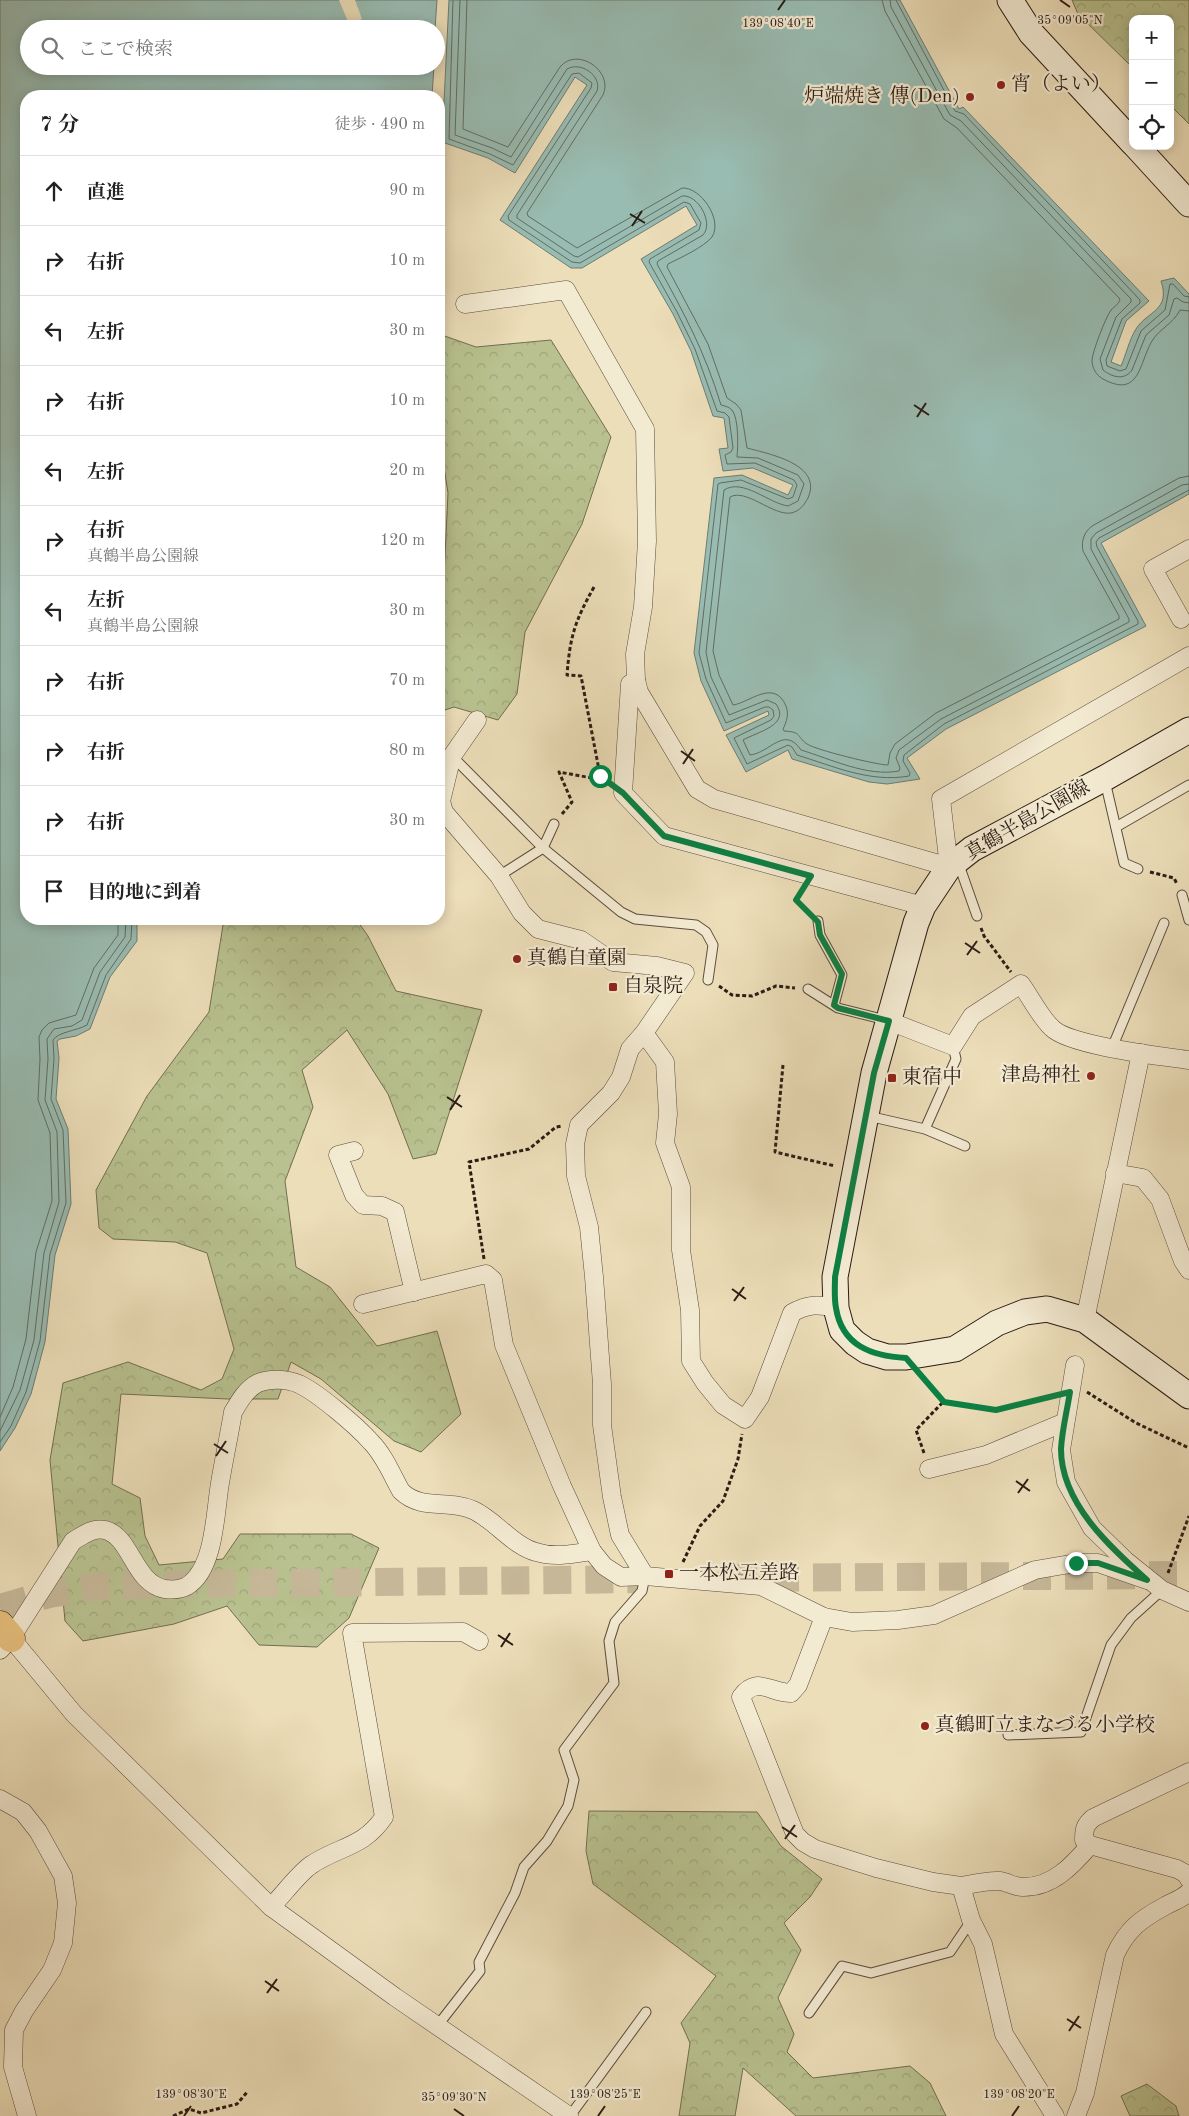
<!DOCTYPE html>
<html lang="ja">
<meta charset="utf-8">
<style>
body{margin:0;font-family:"Old Standard TT","Noto Serif JP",serif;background:#f2f2f2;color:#222}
.controls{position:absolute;right:15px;top:15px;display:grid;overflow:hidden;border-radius:10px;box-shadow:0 2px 12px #0003}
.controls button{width:45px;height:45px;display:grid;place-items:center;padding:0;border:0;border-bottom:1px solid #e0e0e0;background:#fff;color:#222;font:25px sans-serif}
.stop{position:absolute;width:15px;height:15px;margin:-11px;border:4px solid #0b8043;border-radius:50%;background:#fff}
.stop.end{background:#0b8043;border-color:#fff;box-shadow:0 1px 5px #0008}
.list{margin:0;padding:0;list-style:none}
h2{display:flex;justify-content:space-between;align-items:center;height:65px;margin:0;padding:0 20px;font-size:21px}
h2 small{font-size:16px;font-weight:400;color:#767676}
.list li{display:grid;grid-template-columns:32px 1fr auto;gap:15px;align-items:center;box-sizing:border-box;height:70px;padding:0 20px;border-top:1px solid #e0e0e0}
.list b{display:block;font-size:19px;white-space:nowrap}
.list p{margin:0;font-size:16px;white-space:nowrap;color:#767676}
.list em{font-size:16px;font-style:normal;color:#767676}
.icon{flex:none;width:28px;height:28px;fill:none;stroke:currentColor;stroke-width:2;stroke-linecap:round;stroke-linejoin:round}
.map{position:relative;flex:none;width:1189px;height:2116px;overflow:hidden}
.search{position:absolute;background:#fff;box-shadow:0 2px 12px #0003;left:20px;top:20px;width:425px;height:55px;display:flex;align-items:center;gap:12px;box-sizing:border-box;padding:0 18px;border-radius:28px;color:#767676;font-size:19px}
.panel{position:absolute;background:#fff;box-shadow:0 2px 12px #0003;left:20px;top:90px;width:425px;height:835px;border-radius:20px}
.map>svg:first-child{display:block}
.forest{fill:url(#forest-crowns);stroke:#726e52}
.water{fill:#99bcb2;stroke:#6d7c73}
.pier{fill:#ecdeb9}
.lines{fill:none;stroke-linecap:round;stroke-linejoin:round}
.shore{stroke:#626c63;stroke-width:1}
.highway-tunnel{stroke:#c5b798;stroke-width:28;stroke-dasharray:28 14;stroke-linecap:butt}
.lane-casing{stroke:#5b4c3d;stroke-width:11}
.street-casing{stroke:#5b4c3d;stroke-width:19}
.secondary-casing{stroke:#2b1c14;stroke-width:27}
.highway-casing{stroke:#2b1c14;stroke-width:29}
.path{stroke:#2b1c14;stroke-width:3;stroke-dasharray:4 2.5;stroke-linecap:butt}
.lane{stroke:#f3ead2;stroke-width:9}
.street{stroke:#f3ead2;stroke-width:18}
.secondary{stroke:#f3ead2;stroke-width:25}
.highway{stroke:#e6bf7c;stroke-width:28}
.route{stroke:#0b8043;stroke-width:6}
.ticks{fill:none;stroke:#2b1c14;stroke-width:2}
.poi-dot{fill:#8f2418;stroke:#f3ead2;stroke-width:2}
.labels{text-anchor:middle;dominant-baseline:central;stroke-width:4.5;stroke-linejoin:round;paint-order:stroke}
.poi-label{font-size:20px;fill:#2b1c14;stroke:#f3ead2;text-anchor:start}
.street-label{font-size:20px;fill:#2b1c14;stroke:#f3ead2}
.ticks-label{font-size:12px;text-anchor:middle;fill:#2b1c14;stroke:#f3ead2;stroke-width:4.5;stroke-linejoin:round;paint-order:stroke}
</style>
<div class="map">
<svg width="1189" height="2116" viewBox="0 0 1189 2116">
<defs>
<pattern id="forest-crowns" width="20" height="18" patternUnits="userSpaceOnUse" patternTransform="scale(1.25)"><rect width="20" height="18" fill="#b8c18f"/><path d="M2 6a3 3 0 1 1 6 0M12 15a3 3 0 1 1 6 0" fill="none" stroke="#9ea57a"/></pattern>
</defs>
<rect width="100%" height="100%" fill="#ecdeb9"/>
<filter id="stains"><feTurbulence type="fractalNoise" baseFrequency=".004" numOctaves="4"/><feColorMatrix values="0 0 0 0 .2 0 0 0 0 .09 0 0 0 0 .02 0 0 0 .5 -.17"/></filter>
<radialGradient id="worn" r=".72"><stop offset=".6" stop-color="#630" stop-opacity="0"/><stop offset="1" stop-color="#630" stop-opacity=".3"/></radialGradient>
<g class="forest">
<path d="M1072 0H1189V124L1170 105V19H1133V68L1078 14Z"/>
<path d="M439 334 476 347 551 340 611 437 582 524 525 632 517 694 498 720 454 707 439 712V584L444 577 448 493 443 461V399L439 395Z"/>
<path d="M224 919H356L368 936 396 991 482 1010 436 1154 413 1159 388 1094 347 1030 302 1070 313 1107 285 1181 296 1267 330 1287 377 1346 437 1331 461 1414 421 1452 394 1441 321 1379 291 1362 278 1399H228L121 1394 112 1484 140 1498 145 1536 159 1565 223 1559 240 1534H351L379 1548 349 1618 317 1647 259 1645 227 1606 174 1624 83 1641 65 1621 50 1460 63 1383 128 1362 201 1390 222 1379 234 1349 207 1253 175 1242 113 1239 99 1228 96 1190 147 1096 209 1012Z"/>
<path d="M589 1811 757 1812 781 1846 822 1879 810 1897 784 1923 801 1950 778 1998 794 2034 787 2052 813 2078 910 2066 930 2083 946 2116H796L743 2068 735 2116H679L690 2043 681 2023 716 1976 593 1884 586 1851Z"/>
<path d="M1147 2084 1176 2106 1179 2116H1130L1121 2096Z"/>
</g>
<g class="water">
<path d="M0 0H437L435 29H29V66H434L432 96H26V919H137V941L110 977 90 1029 76 1036 60 1039 57 1041 59 1058 56 1099 68 1129 71 1204 55 1255 45 1342 31 1394 15 1428 0 1451Z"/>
<path d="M449 0H900L959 109 963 107 1149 301 1126 321 1111 362 1121 366C1126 355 1129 340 1136 329 1147 311 1171 311 1161 281L1174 278 1189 294V494L1101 543 1146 626 946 729 907 758 920 779 887 784 869 782 792 759 788 750 746 772 726 735 769 715 768 711 724 731 701 681 694 653 714 478 742 475 788 495 793 485 753 468 723 471 719 449 728 448 724 418 713 416 691 351 673 314 641 259 697 225 686 206 582 268H571L500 220 587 85 575 77 515 173 488 158 442 142Z"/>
</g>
<path class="pier" d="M339 0H355L362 19 349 24Z"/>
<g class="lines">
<g class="shore">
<path d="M453 0 449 139 490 154 513 165 572 74 579 73 592 83 591 88 508 216 509 220 572 262 580 263 684 202 690 204 701 223 699 230 650 259 649 262 677 312 695 349 717 411 725 413 729 417 733 448 731 452 725 455 727 464 755 463 794 480 797 485 793 497 788 499 741 480 720 483 718 484 699 653 706 679 726 723 765 707H769L773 710 774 716 771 720 734 738 747 764 788 745 792 747 797 755C833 766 870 783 909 776L910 773 903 761 904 755 944 724 1138 624V621L1097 547 1096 542 1099 538 1189 490"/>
<path d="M460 0 455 135 492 148 511 157 567 69C581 61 602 76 597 91L517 215V218L574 256 578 257 682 196C698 194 714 223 703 235L658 261 657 264C684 313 705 352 721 405 725 406 729 407 732 410 739 419 738 447 737 457L758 458 798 475 804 484 798 501 788 506C768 503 743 478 724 490L706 652 711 677 729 715 767 700 776 704C791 725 757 732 743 740L750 755C770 753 784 725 801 750 831 759 867 777 899 771L900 768 896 758 899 750 941 719 1129 622V619L1091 549V539L1096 533 1182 485 1189 484"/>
<path d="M467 0 463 129 508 147 560 67C577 46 614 71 603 95L527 213 528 216 577 248 682 188C701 187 723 220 712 237 704 247 680 258 668 264L667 267 708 344 727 398 736 404 741 410 747 448C769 454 823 464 808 498 804 505 800 511 791 513 773 516 746 488 730 497L713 651 719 675 733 705C749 703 774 678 786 706 789 714 787 721 783 729L784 731C802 732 796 736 807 744 816 750 877 765 888 765L890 753 895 744 936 713 1119 619V616L1083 551C1081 541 1084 532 1092 526L1179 478 1189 476"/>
<path d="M882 0 885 11 944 119 957 128 1120 299C1119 304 1115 306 1111 310 1105 319 1093 350 1092 360 1092 368 1096 375 1103 379 1140 399 1139 363 1152 341 1159 329 1173 324 1180 310L1189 311"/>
<path d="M890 0 891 7 950 115 961 121 1131 299V302L1116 317 1100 359 1103 370C1112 377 1124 381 1132 370L1146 335 1169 315 1174 299 1177 298 1183 302 1189 303"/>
<path d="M896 0 955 111 964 114 1140 300V303L1122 319 1106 360 1107 366 1120 371 1126 369 1141 331 1165 310 1170 284H1173L1184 296 1189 297"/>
<path d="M0 1417 13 1387 26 1339 36 1252 52 1201 50 1133 38 1100 40 1059 39 1037 42 1030 49 1023 76 1015 94 968 118 935V919"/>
<path d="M0 1431 20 1390 34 1340 44 1253 59 1202 57 1132 45 1100 48 1059 47 1039 54 1029 72 1026 82 1020 100 972 125 937 126 919"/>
<path d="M0 1442 11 1426 26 1392 40 1341 50 1254 66 1203 63 1130 51 1099 54 1059 53 1040C58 1032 76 1031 87 1025L106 975 131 939 132 919"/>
</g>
<g class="highway-tunnel">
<path d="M729 1578 1189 1575"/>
<path d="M0 1608 49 1594 108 1585 646 1579"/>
</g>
<defs>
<g id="lane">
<path d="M452 756 543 848 621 912 635 919 696 925 706 932 713 945 708 980"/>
<path d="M1105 781 1124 863 1138 869"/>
<path d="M1116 827 1189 785"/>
<path d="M958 862 977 916"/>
<path d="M499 876 543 848 554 824"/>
<path d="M1182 895 1189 920"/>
<path d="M818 921 820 935 842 975 834 1005"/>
<path d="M808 989 838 1008 886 1020"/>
<path d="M1112 1048 1164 923"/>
<path d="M868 1116 925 1129 965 1146"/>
<path d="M925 1129 956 1059 953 1046"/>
<path d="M1008 1735 1081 1732 1111 1645 1131 1618 1162 1590"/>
<path d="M809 2013 842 1966 871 1973 950 1952 971 1921"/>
<path d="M438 2025 480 1971 479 1962 515 1893 524 1867 547 1841 568 1806 574 1780 564 1750 614 1683 609 1641 615 1622 642 1591 645 1576"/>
<path d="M570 2116 646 2012"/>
</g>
<g id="street">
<path d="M465 304 566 290 645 429 647 541 643 607 635 654 636 680 639 692 697 789 714 799 949 867 941 799 1189 656"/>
<path d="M1181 619 1153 569 1189 549"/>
<path d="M636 680 630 684 623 793 664 836 923 906"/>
<path d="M477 720 452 756 441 801 444 812 499 876 522 913 538 929 581 940 613 962 657 966 685 973 644 1033 630 1049 621 1077 611 1093 579 1125 575 1144 576 1176 589 1227 594 1277 602 1384V1425L612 1497 620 1535 645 1576"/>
<path d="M889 1021 953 1046 972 1016 1021 984C1031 998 1040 1017 1052 1028 1070 1046 1161 1056 1189 1060"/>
<path d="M644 1033 665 1062 668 1114 665 1143 681 1187V1250L690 1310 691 1361 705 1383 723 1405 745 1419 760 1397 792 1313C807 1304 819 1304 836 1308"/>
<path d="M354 1151 338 1155 354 1195 363 1205 382 1206 395 1212 414 1292"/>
<path d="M1115 1173 1143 1178 1160 1199 1183 1261 1189 1270"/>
<path d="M363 1304 486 1274 493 1280 504 1345 562 1486 592 1551 604 1566 621 1577 645 1576 761 1586 824 1617 852 1622 898 1620 934 1615 1035 1570 1076 1563H1098L1147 1580"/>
<path d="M1085 1320 1141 1053"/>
<path d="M1075 1365 1061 1450 1066 1482 1092 1528 1126 1561 1162 1590 1189 1602"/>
<path d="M929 1469 986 1455 1065 1422"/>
<path d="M824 1617 798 1685 791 1693C770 1693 757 1675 741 1697L795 1834 803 1842 815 1849 876 1868 933 1882 961 1886"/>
<path d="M11 1638 74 1714 271 1907 395 1997 569 2116"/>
<path d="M0 1650 11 1638 73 1541C82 1536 93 1527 105 1530 131 1536 134 1584 165 1589 173 1590 180 1590 187 1586 215 1569 215 1512 220 1483 224 1459 229 1436 233 1412 239 1402 246 1389 258 1383 270 1378 287 1379 299 1384 318 1393 357 1426 371 1442 384 1455 392 1475 401 1491 421 1511 449 1499 473 1510 495 1520 513 1546 536 1552 555 1558 573 1554 592 1551"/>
<path d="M1189 1772 1093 1818C1085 1825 1084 1829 1084 1840L1090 1845 1177 1869 1186 1874 1189 1879"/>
<path d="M0 1799 23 1812 38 1831 63 1876 67 1903 63 1943 52 1970 24 2011 14 2030 13 2067 27 2116"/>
<path d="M271 1907C282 1896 299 1873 311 1865 339 1846 363 1848 384 1817L352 1633 463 1632 479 1641"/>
<path d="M1055 2116 1004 2034 983 1944 971 1920 961 1886C973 1884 987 1880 1000 1881 1008 1882 1014 1887 1022 1887 1052 1888 1073 1865 1090 1845"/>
<path d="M1076 2116 1085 2093 1115 1955C1127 1929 1141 1919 1165 1906 1174 1901 1182 1899 1189 1892"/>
</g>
<g id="secondary">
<path d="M1010 0 1031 33 1133 143"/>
<path d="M1136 146 1189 204"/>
<path d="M1189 730 1105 778 972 849 949 867 923 906 916 923 874 1073 835 1277 836 1308 842 1330 855 1343 867 1351 887 1357H906L955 1349 997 1323 1025 1312 1047 1309 1085 1320 1189 1396"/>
</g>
<path id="highway" d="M0 1625 11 1638"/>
</defs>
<use href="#lane" class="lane-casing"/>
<use href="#street" class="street-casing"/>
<use href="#secondary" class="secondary-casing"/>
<use href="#highway" class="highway-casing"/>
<g class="path">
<path d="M594 587C575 621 570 636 567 675L581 676 600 775 603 780"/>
<path d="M562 814 572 802 559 772 603 780"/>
<path d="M1150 872 1174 878 1177 884"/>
<path d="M802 890 796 900 809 912"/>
<path d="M981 928 984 936 1011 972"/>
<path d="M719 986 732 995 752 996 776 986 795 988"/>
<path d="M783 1065 775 1152 835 1166"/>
<path d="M484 1259 469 1162 529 1149 556 1127 562 1126"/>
<path d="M921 1375 944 1401 996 1410 1053 1396"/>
<path d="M1087 1392 1136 1423 1189 1448"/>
<path d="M924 1453 916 1430 944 1401"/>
<path d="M683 1562 700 1526 723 1501 738 1459 742 1434"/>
<path d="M1168 1573 1189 1516"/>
<path d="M173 2116 189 2109 201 2113 237 2104 248 2091"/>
</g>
<use href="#lane" class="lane"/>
<use href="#street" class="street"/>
<use href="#secondary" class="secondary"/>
<use href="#highway" class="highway"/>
</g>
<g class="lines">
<path class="route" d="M600 776 623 793 664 836 811 876 796 900 818 922 820 935 842 974 834 1005 838 1008 889 1021 874 1073 835 1277C835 1287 834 1298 836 1308 842 1346 872 1356 906 1358L944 1402 996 1410 1070 1392C1067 1411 1062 1430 1061 1449 1061 1503 1110 1547 1147 1580L1098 1563H1076"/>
</g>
<path class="ticks" d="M1060 0 1070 7M778 10 785 0M630 214 645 223M632 226 642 211M914 405 929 415M917 417 926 403M681 751 695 761M683 764 693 749M965 943 980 953M967 955 977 941M447 1097 462 1107M450 1110 460 1095M732 1289 746 1299M734 1301 744 1287M214 1444 228 1453M216 1456 226 1441M1016 1481 1030 1491M1018 1493 1028 1479M498 1635 513 1645M501 1647 510 1633M782 1827 797 1837M785 1839 795 1825M265 1981 279 1991M267 1993 277 1979M1067 2019 1081 2028M1069 2031 1079 2016M454 2109 464 2116M184 2116 191 2106M598 2116 605 2106M1012 2116 1019 2106"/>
<g class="poi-dot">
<circle cx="1001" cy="85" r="5"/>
<circle cx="970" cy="97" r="5"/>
<circle cx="517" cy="959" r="5"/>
<rect x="608" y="982" width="10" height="10" rx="2.5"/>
<circle cx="1091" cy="1076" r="5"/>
<rect x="887" y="1073" width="10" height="10" rx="2.5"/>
<rect x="664" y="1569" width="10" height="10" rx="2.5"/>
<circle cx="925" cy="1726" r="5"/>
</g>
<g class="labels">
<g class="poi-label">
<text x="1011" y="85">宵（よい）</text>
<text x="960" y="97" text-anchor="end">炉端焼き 傳(Den)</text>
<text x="527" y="959">真鶴自童園</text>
<text x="623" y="987">自泉院</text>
<text x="1081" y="1076" text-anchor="end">津島神社</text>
<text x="902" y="1078">東宿中</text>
<text x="679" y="1574">一本松五差路</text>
<text x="935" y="1726">真鶴町立まなづる小学校</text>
</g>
<g class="street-label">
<text transform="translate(1028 821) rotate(-30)">真鶴半島公園線</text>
</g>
</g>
<g class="ticks-label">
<text x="1070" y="24">35°09'05"N</text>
<text x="778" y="27">139°08'40"E</text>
<text x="191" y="2098">139°08'30"E</text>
<text x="605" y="2098">139°08'25"E</text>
<text x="1019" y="2098">139°08'20"E</text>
<text x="454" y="2101">35°09'30"N</text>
</g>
<rect width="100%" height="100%" filter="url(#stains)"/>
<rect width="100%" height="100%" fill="url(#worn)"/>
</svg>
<div class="controls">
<button>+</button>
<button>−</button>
<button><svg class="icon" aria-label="locate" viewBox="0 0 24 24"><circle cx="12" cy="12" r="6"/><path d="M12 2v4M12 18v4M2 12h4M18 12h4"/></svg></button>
</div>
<div class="stop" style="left:600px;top:776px"></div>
<div class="stop end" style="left:1076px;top:1563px"></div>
<div class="search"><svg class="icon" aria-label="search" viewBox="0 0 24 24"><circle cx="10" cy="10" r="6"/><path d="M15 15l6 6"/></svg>ここで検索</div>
<section class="panel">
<h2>7 分<small>徒歩 · 490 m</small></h2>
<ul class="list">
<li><svg class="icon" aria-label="ahead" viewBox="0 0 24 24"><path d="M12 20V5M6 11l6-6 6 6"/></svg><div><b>直進</b></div><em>90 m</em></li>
<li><svg class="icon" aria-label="right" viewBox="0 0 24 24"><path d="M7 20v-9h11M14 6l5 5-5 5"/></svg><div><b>右折</b></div><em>10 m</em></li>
<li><svg class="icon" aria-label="left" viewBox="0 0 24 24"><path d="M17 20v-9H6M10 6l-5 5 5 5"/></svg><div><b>左折</b></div><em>30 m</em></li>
<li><svg class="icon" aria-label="right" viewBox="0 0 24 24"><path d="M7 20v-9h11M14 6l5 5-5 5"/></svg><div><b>右折</b></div><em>10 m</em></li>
<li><svg class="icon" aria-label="left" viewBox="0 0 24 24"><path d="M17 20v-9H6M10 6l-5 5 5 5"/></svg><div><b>左折</b></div><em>20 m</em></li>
<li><svg class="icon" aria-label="right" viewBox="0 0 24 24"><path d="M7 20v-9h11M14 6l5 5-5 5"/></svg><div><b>右折</b><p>真鶴半島公園線</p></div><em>120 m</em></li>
<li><svg class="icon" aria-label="left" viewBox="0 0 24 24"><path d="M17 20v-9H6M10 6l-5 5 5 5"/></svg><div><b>左折</b><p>真鶴半島公園線</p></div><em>30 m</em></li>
<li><svg class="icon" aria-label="right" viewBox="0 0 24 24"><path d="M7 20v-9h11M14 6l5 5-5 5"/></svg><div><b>右折</b></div><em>70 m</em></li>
<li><svg class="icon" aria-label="right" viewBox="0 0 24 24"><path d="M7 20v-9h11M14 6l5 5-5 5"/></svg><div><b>右折</b></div><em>80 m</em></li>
<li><svg class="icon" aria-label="right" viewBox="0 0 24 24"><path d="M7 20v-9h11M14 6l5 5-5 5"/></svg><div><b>右折</b></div><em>30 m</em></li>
<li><svg class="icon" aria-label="arrive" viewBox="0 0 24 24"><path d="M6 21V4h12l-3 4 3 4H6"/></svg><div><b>目的地に到着</b></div></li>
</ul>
</section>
</div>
